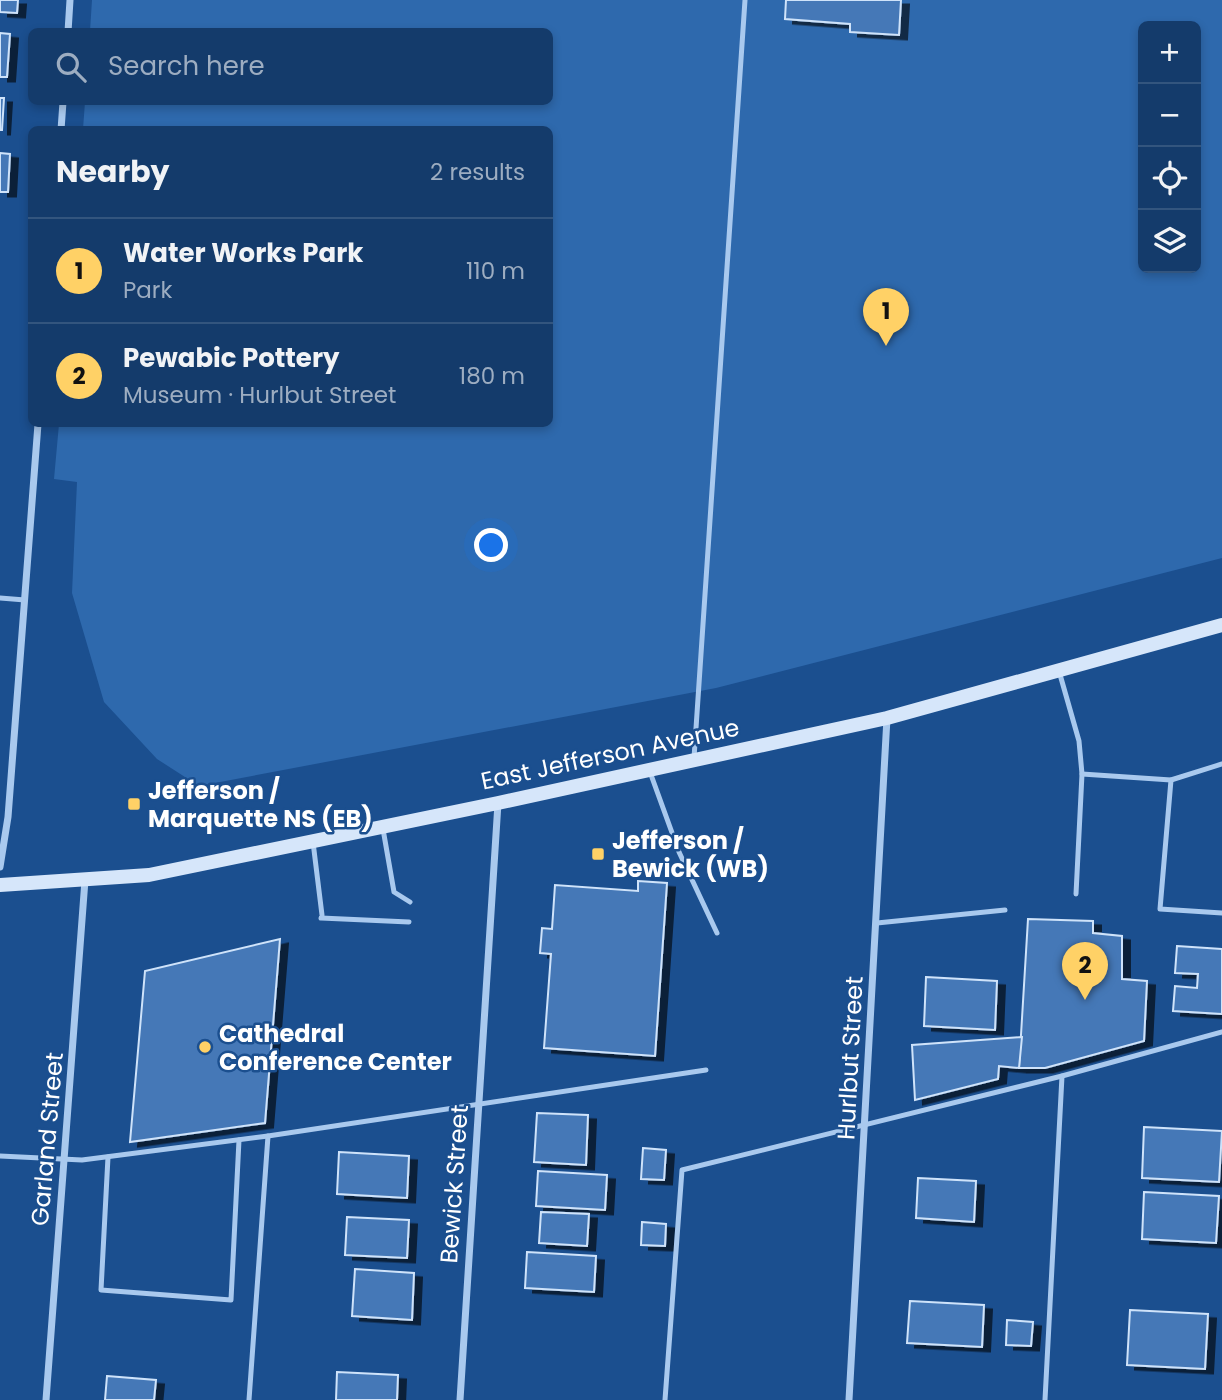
<!DOCTYPE html>
<meta charset="utf-8">
<style>
body{margin:0;font-family:Poppins,sans-serif;background:#1d4271;color:#f1f3f6}
.controls{position:absolute;right:21px;top:21px;display:grid;overflow:hidden;border-radius:10px;box-shadow:0 4px 10px #0003}
.controls button{width:63px;height:63px;display:grid;place-items:center;padding:0;border:0;border-bottom:2px solid #33557e;background:#143b6b;color:#f1f3f6;font:35px sans-serif}
.you{position:absolute;left:492px;top:546px;width:24px;height:24px;margin:-18px;border:5px solid #fff;border-radius:50%;background:#1a73e8;box-shadow:0 0 0 10px #1a73e833}
.badge{display:grid;place-items:center;width:46px;height:46px;border-radius:50%;background:#ffd166;color:#111;font-size:23px;font-weight:700}
.pin{position:absolute;translate:-50% -58px;filter:drop-shadow(0 2px 4px #0008)}
.pin::after{content:'';position:absolute;top:37px;width:24px;height:21px;background:inherit;clip-path:polygon(0 0,100% 0,50% 100%)}
.list{margin:0;padding:0;list-style:none}
h2{display:flex;justify-content:space-between;align-items:center;height:91px;margin:0;padding:0 28px;font-size:30px}
h2 small{font-size:23px;font-weight:400;color:#9dadc1}
.list li{display:grid;grid-template-columns:46px 1fr auto;gap:21px;align-items:center;box-sizing:border-box;height:105px;padding:0 28px;border-top:2px solid #33557e}
.list b{display:block;font-size:26px;white-space:nowrap}
.list p{margin:0;font-size:23px;white-space:nowrap;color:#9dadc1}
.list em{font-size:23px;font-style:normal;color:#9dadc1}
.icon{flex:none;width:38px;height:38px;fill:none;stroke:currentColor;stroke-width:2;stroke-linecap:round;stroke-linejoin:round}
.map{position:relative;flex:none;width:1222px;height:1400px;overflow:hidden}
.search{position:absolute;background:#143b6b;box-shadow:0 4px 10px #0003;left:28px;top:28px;width:525px;height:77px;display:flex;align-items:center;gap:18px;box-sizing:border-box;padding:0 24px;border-radius:10px;color:#9dadc1;font-size:26px}
.panel{position:absolute;background:#143b6b;box-shadow:0 4px 10px #0003;left:28px;top:126px;width:525px;height:301px;border-radius:10px}
.map>svg:first-child{display:block}
.green{fill:#2e69ad;fill-rule:evenodd}
.building{fill:#4478b7;stroke:#cfe3fa;stroke-width:2;filter:url(#shadow)}
.lines{fill:none;stroke-linecap:round;stroke-linejoin:round}
.lane{stroke:#a9c9ee;stroke-width:5}
.street{stroke:#a9c9ee;stroke-width:7}
.secondary{stroke:#d6e6fa;stroke-width:14}
.poi-dot{fill:#ffd166;stroke:#1b4f8f;stroke-width:2.5}
.labels{text-anchor:middle;dominant-baseline:central;stroke-width:5;stroke-linejoin:round;paint-order:stroke}
.street-label{font-size:24px;fill:#fff;stroke:#1b4f8f}
.poi-label{font-size:24px;font-weight:bold;fill:#fff;stroke:#1b4f8f;text-anchor:start}
</style>
<div class="map">
<svg width="1222" height="1400" viewBox="0 0 1222 1400">
<defs>
<filter id="shadow"><feDropShadow dx="8" dy="4.5" stdDeviation="0" flood-color="#0009"/></filter>
</defs>
<rect width="100%" height="100%" fill="#1b4f8f"/>
<path class="green" d="M92 0H1222V558L716 688 199 786 157 759 104 702 72 593 77 482 54 479 59 424H550V130L83 129 85 102H550V32L90 31ZM1143 26H1196V268H1143Z"/>
<g class="building">
<path d="M0 0H18L17 13 0 12Z"/>
<path d="M786 0H901L899 35 850 32V24L785 19Z"/>
<path d="M0 33 10 34 7 77H0Z"/>
<path d="M0 98H4L2 130H0Z"/>
<path d="M0 153 10 154 8 192H0Z"/>
<path d="M638 881 667 883 655 1056 544 1048 551 954 540 953 542 928 552 929 555 885 638 891Z"/>
<path d="M1028 919 1093 921V933L1122 936V979L1147 981 1144 1041 1045 1068H1019Z"/>
<path d="M280 939 265 1123 130 1142 145 971Z"/>
<path d="M1177 946 1222 949V1014L1173 1011 1175 986 1197 988 1198 974 1175 973Z"/>
<path d="M926 977 997 981 995 1030 924 1026Z"/>
<path d="M1022 1037 1019 1068 999 1066 998 1079 915 1100 912 1045Z"/>
<path d="M537 1113 588 1115 586 1165 534 1162Z"/>
<path d="M1144 1127 1222 1131 1219 1182 1142 1178Z"/>
<path d="M643 1148 666 1150 664 1180 641 1179Z"/>
<path d="M339 1152 409 1156 407 1198 337 1194Z"/>
<path d="M538 1171 607 1175 605 1210 536 1206Z"/>
<path d="M918 1178 976 1181 974 1222 916 1218Z"/>
<path d="M1144 1192 1219 1196 1216 1243 1142 1239Z"/>
<path d="M541 1212 589 1214 587 1246 539 1243Z"/>
<path d="M347 1217 409 1220 407 1258 345 1255Z"/>
<path d="M642 1222 666 1224 665 1246 641 1245Z"/>
<path d="M527 1252 596 1256 594 1292 525 1288Z"/>
<path d="M355 1269 414 1273 412 1320 352 1316Z"/>
<path d="M910 1301 984 1305 982 1347 907 1343Z"/>
<path d="M1130 1310 1208 1314 1205 1369 1127 1365Z"/>
<path d="M1007 1320 1033 1322 1031 1346 1006 1345Z"/>
<path d="M337 1372 398 1375 397 1400H336Z"/>
<path d="M107 1376 156 1380 154 1400H105Z"/>
</g>
<g class="lines">
<g class="lane">
<path d="M0 598 25 600"/>
<path d="M1059 671 1079 741 1082 774 1076 894"/>
<path d="M694 758 745 0"/>
<path d="M650 772 679 852 717 933"/>
<path d="M1082 774 1171 780 1222 764"/>
<path d="M1171 780 1160 909 1222 913"/>
<path d="M383 829 394 892 410 902"/>
<path d="M313 842 322 915"/>
<path d="M321 918 409 922"/>
<path d="M877 923 1005 910"/>
<path d="M0 1156 82 1160 268 1136 706 1070"/>
<path d="M108 1157 101 1290 231 1300 239 1140"/>
<path d="M249 1400 268 1136"/>
<path d="M665 1400 682 1170 1062 1076 1222 1032"/>
<path d="M1045 1400 1062 1076"/>
</g>
<g class="street">
<path d="M68 32 70 0"/>
<path d="M61 130 63 102"/>
<path d="M0 867 8 817 38 424"/>
<path d="M46 1400 85 880"/>
<path d="M460 1400 498 803"/>
<path d="M849 1400 887 718"/>
</g>
<path class="secondary" d="M0 885 149 875 498 803 887 718 1222 625"/>
</g>
<g class="poi-dot">
<rect x="127" y="797" width="14" height="14" rx="3.5"/>
<rect x="591" y="847" width="14" height="14" rx="3.5"/>
<circle cx="205" cy="1047" r="7"/>
</g>
<g class="labels">
<g class="street-label">
<text transform="translate(610 754) rotate(-12)">East Jefferson Avenue</text>
<text transform="translate(850 1058) rotate(-87)">Hurlbut Street</text>
<text transform="translate(47 1139) rotate(-85)">Garland Street</text>
<text transform="translate(454 1184) rotate(-86)">Bewick Street</text>
</g>
<g class="poi-label">
<text x="148" y="790">Jefferson /<tspan x="148" dy="28">Marquette NS (EB)</tspan></text>
<text x="612" y="840">Jefferson /<tspan x="612" dy="28">Bewick (WB)</tspan></text>
<text x="219" y="1033">Cathedral<tspan x="219" dy="28">Conference Center</tspan></text>
</g>
</g>
</svg>
<div class="controls">
<button>+</button>
<button>−</button>
<button><svg class="icon" aria-label="locate" viewBox="0 0 24 24"><circle cx="12" cy="12" r="6"/><path d="M12 2v4M12 18v4M2 12h4M18 12h4"/></svg></button>
<button><svg class="icon" aria-label="layers" viewBox="0 0 24 24"><path d="M12 4l9 5-9 5-9-5zM3 14l9 5 9-5"/></svg></button>
</div>
<div class="you"></div>
<div class="pin badge" style="left:886px;top:346px">1</div>
<div class="pin badge" style="left:1085px;top:1000px">2</div>
<div class="search"><svg class="icon" aria-label="search" viewBox="0 0 24 24"><circle cx="10" cy="10" r="6"/><path d="M15 15l6 6"/></svg>Search here</div>
<section class="panel">
<h2>Nearby<small>2 results</small></h2>
<ul class="list">
<li><span class="badge">1</span><div><b>Water Works Park</b><p>Park</p></div><em>110 m</em></li>
<li><span class="badge">2</span><div><b>Pewabic Pottery</b><p>Museum · Hurlbut Street</p></div><em>180 m</em></li>
</ul>
</section>
</div>
